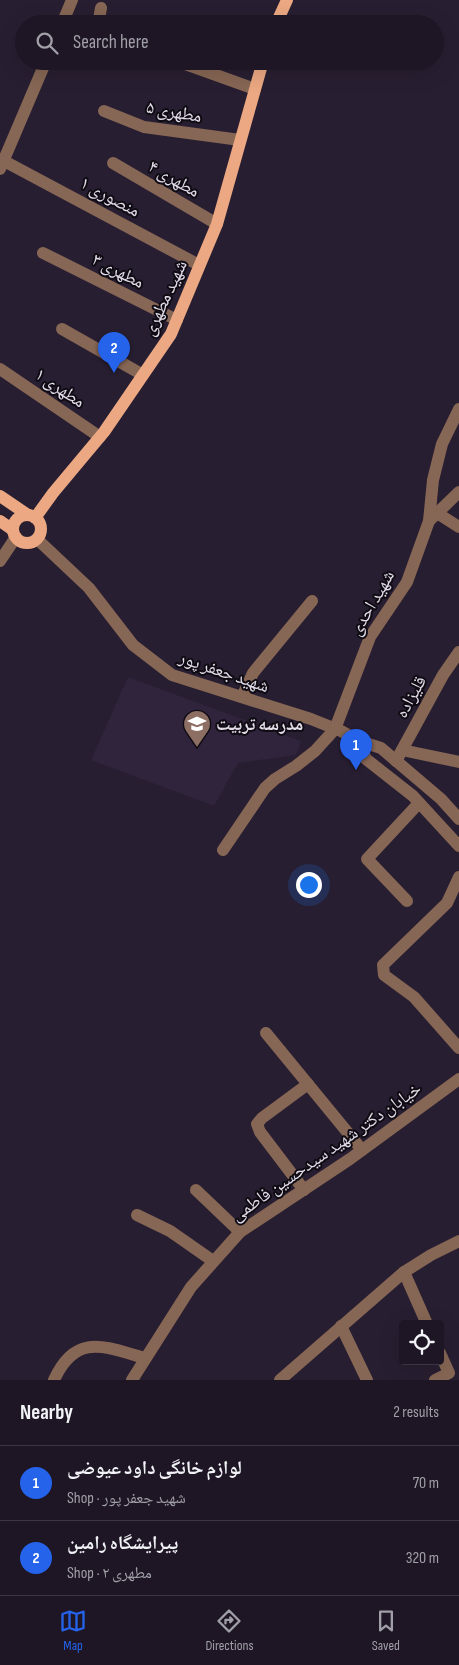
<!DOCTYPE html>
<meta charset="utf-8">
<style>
body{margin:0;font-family:"Sofia Sans Condensed","Noto Naskh Arabic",sans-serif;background:#2b2332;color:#f1f3f6}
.controls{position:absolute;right:15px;bottom:15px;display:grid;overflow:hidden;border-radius:5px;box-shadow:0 5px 20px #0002}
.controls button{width:45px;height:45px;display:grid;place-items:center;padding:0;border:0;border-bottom:1px solid #3c3542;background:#1e1625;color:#f1f3f6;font:25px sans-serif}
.you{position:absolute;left:308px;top:884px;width:18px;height:18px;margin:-12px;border:4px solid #fff;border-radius:50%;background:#1a73e8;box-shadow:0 0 0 8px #1a73e833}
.badge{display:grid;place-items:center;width:32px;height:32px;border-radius:50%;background:#2563eb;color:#fff;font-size:16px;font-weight:700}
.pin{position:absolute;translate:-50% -41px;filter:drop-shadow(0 1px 2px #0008)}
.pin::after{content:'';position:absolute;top:26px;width:18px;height:15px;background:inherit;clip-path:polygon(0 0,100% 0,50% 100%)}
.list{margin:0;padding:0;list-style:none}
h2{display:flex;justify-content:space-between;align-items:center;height:65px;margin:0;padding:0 20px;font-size:21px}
h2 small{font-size:16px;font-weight:400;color:#a19fa7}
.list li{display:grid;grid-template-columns:32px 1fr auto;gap:15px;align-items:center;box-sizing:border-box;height:75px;padding:0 20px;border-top:1px solid #3c3542}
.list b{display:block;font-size:19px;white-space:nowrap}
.list p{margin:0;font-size:16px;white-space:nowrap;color:#a19fa7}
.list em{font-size:16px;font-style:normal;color:#a19fa7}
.icon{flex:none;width:28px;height:28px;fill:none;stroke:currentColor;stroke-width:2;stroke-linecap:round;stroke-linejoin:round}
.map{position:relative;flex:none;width:459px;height:1380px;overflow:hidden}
.search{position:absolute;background:#1e1625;box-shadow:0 5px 20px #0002;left:15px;right:15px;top:15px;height:55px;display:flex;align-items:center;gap:12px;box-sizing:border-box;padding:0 18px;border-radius:28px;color:#a19fa7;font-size:19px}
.sheet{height:215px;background:#1e1625}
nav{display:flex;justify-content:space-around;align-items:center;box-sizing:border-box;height:70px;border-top:1px solid #3c3542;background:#1e1625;font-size:14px;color:#a19fa7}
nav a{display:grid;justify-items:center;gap:2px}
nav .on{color:#2563eb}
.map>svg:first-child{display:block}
.built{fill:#30233c}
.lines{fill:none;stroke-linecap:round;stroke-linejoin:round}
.minor{stroke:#866654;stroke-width:12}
.major{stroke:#eba882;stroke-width:12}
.labels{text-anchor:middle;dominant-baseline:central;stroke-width:4;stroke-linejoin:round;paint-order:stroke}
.street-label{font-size:18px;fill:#e2dce9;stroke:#0f0b13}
.poi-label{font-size:18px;font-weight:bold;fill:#e2dce9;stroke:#0f0b13;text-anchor:start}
</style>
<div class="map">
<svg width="459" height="1380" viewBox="0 0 459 1380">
<rect width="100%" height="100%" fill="#281e31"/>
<path class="built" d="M128 677 301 741 296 755 238 763 214 806 91 760Z"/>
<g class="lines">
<g class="minor">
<path d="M62 24 72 0"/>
<path d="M98 24 101 8"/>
<path d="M177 61 255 89"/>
<path d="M104 111 144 127 240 140"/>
<path d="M4 161 199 265"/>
<path d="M113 163 217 224"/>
<path d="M0 169 46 61"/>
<path d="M43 253 177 320"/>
<path d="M62 329 143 375"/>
<path d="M0 369 100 437"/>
<path d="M437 513 459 527"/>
<path d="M429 521 459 492"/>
<path d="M37 539 89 588 133 645 172 675 311 719 341 731 359 741 381 748 441 799 459 819"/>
<path d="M0 561 16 537"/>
<path d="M242 697 253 673 312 601"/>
<path d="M359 741 366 759 413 796 459 846"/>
<path d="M402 750 459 762"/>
<path d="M396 761 443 675 459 652"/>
<path d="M223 850 265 788 275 779 296 766 315 751 335 729 370 637 407 582 429 521 433 480 442 444 459 409"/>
<path d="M459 877 447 903 383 965 384 975 414 997 459 1048"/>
<path d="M407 901 367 859 419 803"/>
<path d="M266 1033 362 1150"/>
<path d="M196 1190 240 1232"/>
<path d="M304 1190 260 1132 257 1124 262 1118 308 1084"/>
<path d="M137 1215 170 1231 213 1261"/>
<path d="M404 1272 427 1324"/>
<path d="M341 1326 367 1380"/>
<path d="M54 1380C76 1332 105 1347 145 1358"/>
<path d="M132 1380 191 1287 240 1232 350 1159 459 1079"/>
<path d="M280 1380 404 1272 431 1255 459 1241"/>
<path d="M435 1380 449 1373 440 1353"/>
</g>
<g class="major">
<path d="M276 24 287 0"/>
<path d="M0 496 28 515"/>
<circle cx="27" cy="529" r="14"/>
<path d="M35 518 53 493 104 432 171 334 217 224 263 61"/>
<path d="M0 521 13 530"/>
</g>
</g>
<defs>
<symbol id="school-pin" viewBox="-11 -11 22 30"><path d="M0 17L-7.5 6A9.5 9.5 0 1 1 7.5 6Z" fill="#8d6e63" stroke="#0f0b13"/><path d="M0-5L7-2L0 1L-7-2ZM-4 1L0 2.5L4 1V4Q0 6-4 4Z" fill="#fff"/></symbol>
</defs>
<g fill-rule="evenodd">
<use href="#school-pin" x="181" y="708" width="32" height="43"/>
</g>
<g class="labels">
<g class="street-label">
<text transform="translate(174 112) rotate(10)">مطهری ۵</text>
<text transform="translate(174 179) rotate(30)">مطهری ۴</text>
<text transform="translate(110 197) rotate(28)">منصوری ۱</text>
<text transform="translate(118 271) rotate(27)">مطهری ۳</text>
<text transform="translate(165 298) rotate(-65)">شهید مطهری</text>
<text transform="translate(60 388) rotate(34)">مطهری ۱</text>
<text transform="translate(372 603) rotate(-60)">شهید احدی</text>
<text transform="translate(224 672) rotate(19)">شهید جعفر پور</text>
<text transform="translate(411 697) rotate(-61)">قلیزاده</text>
<text transform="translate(326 1152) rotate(-35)">خیابان دکتر شهید سیدحسین فاطمی</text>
</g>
<g class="poi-label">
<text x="216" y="724">مدرسه تربیت</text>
</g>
</g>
</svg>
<div class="controls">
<button><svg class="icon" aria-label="locate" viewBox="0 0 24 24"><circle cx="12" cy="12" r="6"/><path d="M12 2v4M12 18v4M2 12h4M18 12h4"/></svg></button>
</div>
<div class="you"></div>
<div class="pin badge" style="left:356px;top:770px">1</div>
<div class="pin badge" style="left:114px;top:373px">2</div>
<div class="search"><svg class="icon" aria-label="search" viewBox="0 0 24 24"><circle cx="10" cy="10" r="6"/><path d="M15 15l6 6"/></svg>Search here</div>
</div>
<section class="sheet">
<h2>Nearby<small>2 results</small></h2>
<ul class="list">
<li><span class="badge">1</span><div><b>لوازم خانگی داود عیوضی</b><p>Shop · شهید جعفر پور</p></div><em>70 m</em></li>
<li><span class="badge">2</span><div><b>پیرایشگاه ‌رامین</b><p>Shop · مطهری ۲</p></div><em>320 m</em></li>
</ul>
</section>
<nav>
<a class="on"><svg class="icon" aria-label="map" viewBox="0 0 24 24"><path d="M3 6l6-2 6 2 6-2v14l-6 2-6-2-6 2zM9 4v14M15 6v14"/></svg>Map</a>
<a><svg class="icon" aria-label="directions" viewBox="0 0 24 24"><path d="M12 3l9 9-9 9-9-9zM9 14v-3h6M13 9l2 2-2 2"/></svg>Directions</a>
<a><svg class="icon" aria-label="saved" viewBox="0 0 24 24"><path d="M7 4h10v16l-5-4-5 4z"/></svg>Saved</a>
</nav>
